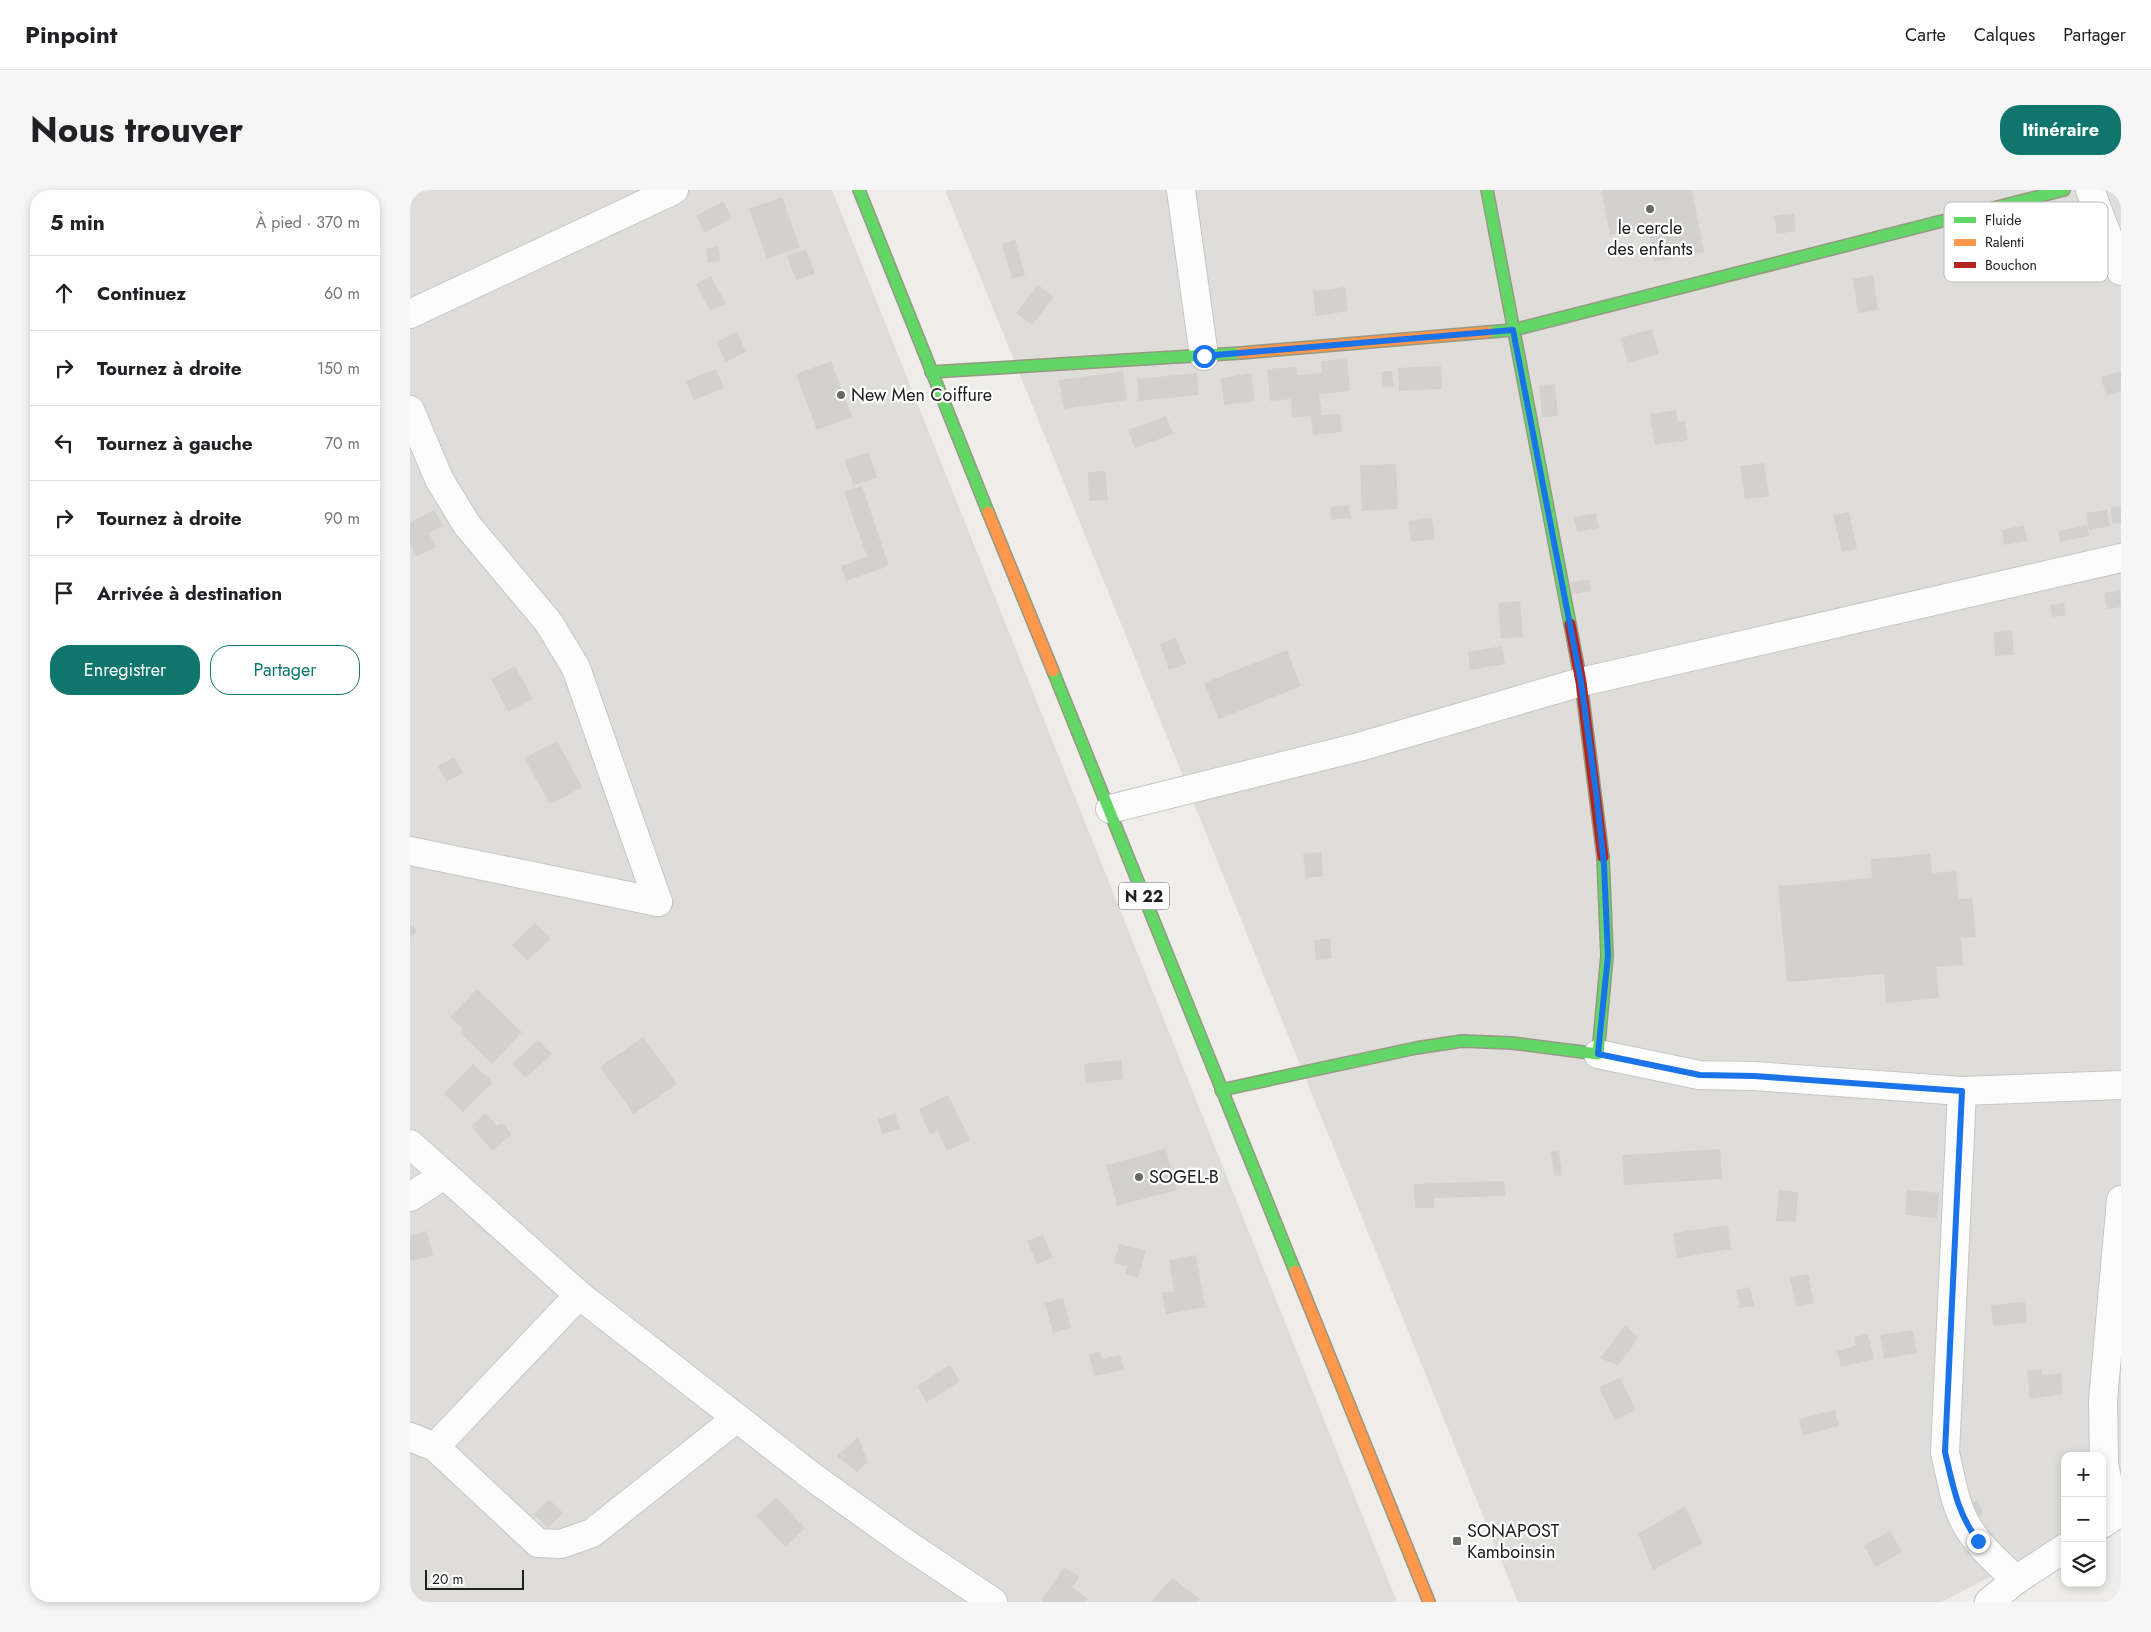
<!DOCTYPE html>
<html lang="fr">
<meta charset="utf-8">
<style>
body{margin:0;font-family:Jost,sans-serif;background:#f6f6f6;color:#202124}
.controls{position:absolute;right:15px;bottom:15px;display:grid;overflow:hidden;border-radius:10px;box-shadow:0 2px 8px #0003}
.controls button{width:45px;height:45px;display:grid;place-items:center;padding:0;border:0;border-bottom:1px solid #e0e0e0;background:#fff;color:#202124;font:25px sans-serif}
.scale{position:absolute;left:15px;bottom:12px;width:99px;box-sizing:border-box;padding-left:5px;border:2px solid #202020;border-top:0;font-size:14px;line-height:18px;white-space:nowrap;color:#202020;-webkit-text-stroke:4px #fff;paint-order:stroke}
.stop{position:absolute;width:15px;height:15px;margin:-11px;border:4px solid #1a73e8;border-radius:50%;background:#fff}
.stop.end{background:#1a73e8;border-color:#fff;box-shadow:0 1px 5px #0008}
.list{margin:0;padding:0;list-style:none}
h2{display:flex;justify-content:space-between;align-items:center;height:65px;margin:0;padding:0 20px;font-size:21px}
h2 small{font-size:16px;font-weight:400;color:#757577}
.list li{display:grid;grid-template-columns:32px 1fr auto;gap:15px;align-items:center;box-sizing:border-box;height:75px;padding:0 20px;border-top:1px solid #e0e0e0}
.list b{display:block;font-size:19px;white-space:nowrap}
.list em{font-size:16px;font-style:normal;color:#757577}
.actions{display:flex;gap:10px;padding:15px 20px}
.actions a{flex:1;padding:11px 0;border:1px solid #0f766e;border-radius:20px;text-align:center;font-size:18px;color:#0f766e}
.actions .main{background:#0f766e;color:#fff}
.icon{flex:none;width:28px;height:28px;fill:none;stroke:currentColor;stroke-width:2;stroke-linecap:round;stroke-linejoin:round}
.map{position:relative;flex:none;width:1711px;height:1412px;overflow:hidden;border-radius:20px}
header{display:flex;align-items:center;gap:30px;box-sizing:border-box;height:70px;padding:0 25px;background:#fff;border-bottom:1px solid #e0e0e0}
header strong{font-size:24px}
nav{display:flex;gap:28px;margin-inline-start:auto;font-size:18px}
.intro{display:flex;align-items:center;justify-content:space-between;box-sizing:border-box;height:120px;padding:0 30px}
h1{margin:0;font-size:35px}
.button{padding:12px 22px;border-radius:20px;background:#0f766e;color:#fff;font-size:18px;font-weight:700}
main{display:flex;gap:30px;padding:0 30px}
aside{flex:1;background:#fff;border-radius:20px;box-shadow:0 2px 8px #0003}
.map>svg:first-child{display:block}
.residential{fill:#deddda}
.building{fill:#d3d1ce}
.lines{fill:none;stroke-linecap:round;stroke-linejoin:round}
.street-casing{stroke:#c7c6c5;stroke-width:30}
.fast-casing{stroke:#969881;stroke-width:14}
.slow-casing{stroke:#969881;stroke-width:14}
.jam-casing{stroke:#969881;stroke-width:14}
.street{stroke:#fdfcfc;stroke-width:28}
.fast{stroke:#63d668;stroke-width:11}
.slow{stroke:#ff974d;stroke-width:11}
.jam{stroke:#b3261e;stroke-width:11}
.route{stroke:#1a73e8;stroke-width:6}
.poi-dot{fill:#686866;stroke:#fff;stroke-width:2}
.labels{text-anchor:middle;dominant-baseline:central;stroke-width:4.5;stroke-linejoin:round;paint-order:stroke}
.shield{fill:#fff;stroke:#636363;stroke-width:1}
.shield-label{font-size:16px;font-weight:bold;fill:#202020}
.poi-label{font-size:18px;fill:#202020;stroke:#fff;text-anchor:start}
.key{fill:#fff;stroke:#bcbcbc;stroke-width:1}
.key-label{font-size:14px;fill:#202020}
</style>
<header>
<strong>Pinpoint</strong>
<nav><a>Carte</a><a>Calques</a><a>Partager</a></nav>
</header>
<div class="intro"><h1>Nous trouver</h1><a class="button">Itinéraire</a></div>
<main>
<aside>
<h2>5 min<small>À pied · 370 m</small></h2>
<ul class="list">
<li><svg class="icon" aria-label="ahead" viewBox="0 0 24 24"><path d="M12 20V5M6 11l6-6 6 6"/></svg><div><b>Continuez</b></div><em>60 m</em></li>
<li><svg class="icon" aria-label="right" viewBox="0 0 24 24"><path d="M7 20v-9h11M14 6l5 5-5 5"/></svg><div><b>Tournez à droite</b></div><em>150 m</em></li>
<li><svg class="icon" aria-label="left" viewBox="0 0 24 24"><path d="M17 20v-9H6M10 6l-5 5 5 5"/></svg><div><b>Tournez à gauche</b></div><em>70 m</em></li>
<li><svg class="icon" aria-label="right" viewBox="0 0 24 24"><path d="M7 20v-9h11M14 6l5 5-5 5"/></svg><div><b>Tournez à droite</b></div><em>90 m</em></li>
<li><svg class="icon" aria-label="arrive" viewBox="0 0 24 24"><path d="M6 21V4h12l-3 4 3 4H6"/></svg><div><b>Arrivée à destination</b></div></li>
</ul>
<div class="actions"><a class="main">Enregistrer</a><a>Partager</a></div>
</aside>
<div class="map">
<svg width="1711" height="1412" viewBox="0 0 1711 1412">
<rect width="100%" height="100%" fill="#efede9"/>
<g class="residential">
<path d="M0 0H422L987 1412H0Z"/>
<path d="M535 0H1711V1320L1692 1266H1655V1349L1531 1412H1108Z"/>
</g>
<g class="building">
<path d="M1191 0H1282L1294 62 1244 72 1238 37 1200 45Z"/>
<path d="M372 7 390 57 357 69 339 19Z"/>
<path d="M313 11 322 28 295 43 286 26Z"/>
<path d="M1384 24 1386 41 1367 44 1364 26Z"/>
<path d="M605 50 615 85 602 89 592 54Z"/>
<path d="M308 56 310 71 298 73 296 59Z"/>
<path d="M396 59 405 84 386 90 377 66Z"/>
<path d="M1463 85 1468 120 1448 123 1443 89Z"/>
<path d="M301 86 316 114 300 121 286 94Z"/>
<path d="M628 95 644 107 622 135 606 123Z"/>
<path d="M935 97 938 121 906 126 903 101Z"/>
<path d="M1242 139 1249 164 1218 173 1211 148Z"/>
<path d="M327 142 336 162 316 172 306 152Z"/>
<path d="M937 169 940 201 909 204 912 225 930 224 932 242 903 245 901 226 882 227 881 209 860 211 857 179 886 177 887 185 912 183 911 171Z"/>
<path d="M421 171 442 227 407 240 386 184Z"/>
<path d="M1031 176 1032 199 989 201 988 178Z"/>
<path d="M306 179 314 198 284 210 276 191Z"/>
<path d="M713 181 717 210 654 219 649 190Z"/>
<path d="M982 181 984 196 973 197 971 182Z"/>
<path d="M1711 181V201L1696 205 1691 187Z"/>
<path d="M787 183 789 205 729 211 727 189Z"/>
<path d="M841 183 845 211 814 215 811 188Z"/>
<path d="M1145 194 1148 226 1132 227 1129 195Z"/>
<path d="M1266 220 1268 232 1275 231 1278 250 1245 255 1240 224Z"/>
<path d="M756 226 763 244 725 258 718 240Z"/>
<path d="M459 262 467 288 443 295 435 270Z"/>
<path d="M1354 273 1359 306 1335 309 1330 276Z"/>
<path d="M986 274 988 319 952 321 950 275Z"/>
<path d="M695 281 698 310 679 311 678 282Z"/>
<path d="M452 296 479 376 436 391 431 376 457 367 434 302Z"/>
<path d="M939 315 941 328 921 330 920 317Z"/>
<path d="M1711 316V333L1702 334 1701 317Z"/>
<path d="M25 320 33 336 19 343 26 357 6 367 0 354V332Z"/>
<path d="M1697 320 1700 336 1679 340 1676 323Z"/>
<path d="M1439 322 1447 359 1432 362 1423 325Z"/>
<path d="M1186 323 1189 338 1167 342 1164 327Z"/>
<path d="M1022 328 1025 349 1001 352 998 331Z"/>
<path d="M1614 335 1617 351 1594 355 1592 340Z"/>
<path d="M1677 335 1679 346 1650 352 1648 341Z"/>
<path d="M1179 389 1181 401 1162 404 1160 392Z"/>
<path d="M1710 400 1711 417 1697 419 1694 403Z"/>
<path d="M1110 411 1113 447 1091 449 1088 413Z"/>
<path d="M1654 413 1656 425 1642 427 1640 415Z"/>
<path d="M1602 441 1604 465 1585 466 1584 442Z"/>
<path d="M766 448 776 474 759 480 750 454Z"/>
<path d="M1092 456 1095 474 1060 480 1058 462Z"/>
<path d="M877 460 891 496 809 529 794 493Z"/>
<path d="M105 476 123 509 98 522 81 489Z"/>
<path d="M147 551 172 597 140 614 114 568Z"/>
<path d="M44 567 53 583 37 592 28 577Z"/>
<path d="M911 662 913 686 896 688 893 664Z"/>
<path d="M1520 664 1522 683 1546 681 1549 709 1562 708 1566 747 1551 748 1553 775 1526 777 1529 808 1476 813 1474 784 1377 792 1368 696 1462 688 1461 669Z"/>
<path d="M125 733 141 748 117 771 102 755Z"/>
<path d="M0 735 7 741 0 748Z"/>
<path d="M920 748 922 769 906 770 904 750Z"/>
<path d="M67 799 112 842 82 874 50 843 53 839 40 827Z"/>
<path d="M233 847 267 894 224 924 190 877Z"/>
<path d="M128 850 142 864 116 888 102 874Z"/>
<path d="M711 870 713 889 676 893 674 874Z"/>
<path d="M63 874 83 892 53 922 34 904Z"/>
<path d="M538 905 560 950 537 961 528 941 520 945 509 919Z"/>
<path d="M76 923 87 936 92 933 102 944 83 961 61 936Z"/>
<path d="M485 923 490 939 472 944 468 929Z"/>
<path d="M756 959 767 1000 707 1016 696 975Z"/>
<path d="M1310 959 1312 989 1214 995 1212 965Z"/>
<path d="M1149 961 1152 985 1144 986 1141 962Z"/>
<path d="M1094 991 1095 1006 1024 1008V1018H1005L1004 994Z"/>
<path d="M1369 1000 1388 1002 1386 1032 1366 1031Z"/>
<path d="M1497 1000 1529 1003 1527 1028 1495 1025Z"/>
<path d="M1318 1035 1321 1059 1267 1068 1263 1043Z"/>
<path d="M17 1041 23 1066 0 1071V1045Z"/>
<path d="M633 1045 643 1068 627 1074 617 1051Z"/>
<path d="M709 1054 736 1060 728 1088 715 1084 717 1076 704 1073Z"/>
<path d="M786 1065 795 1117 756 1124 752 1103 764 1101 759 1070Z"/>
<path d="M1398 1084 1404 1113 1386 1117 1380 1087Z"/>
<path d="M1340 1097 1344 1116 1330 1118 1326 1100Z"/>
<path d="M653 1108 661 1138 643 1143 635 1113Z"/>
<path d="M1615 1112 1617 1133 1583 1136 1581 1115Z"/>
<path d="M1216 1135 1228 1148 1208 1176 1190 1168Z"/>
<path d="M1503 1140 1507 1163 1474 1169 1470 1145Z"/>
<path d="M1458 1144 1464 1169 1431 1177 1427 1161 1446 1156 1444 1147Z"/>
<path d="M690 1161 692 1169 710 1165 714 1180 684 1186 679 1164Z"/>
<path d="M540 1175 550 1191 517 1212 507 1196Z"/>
<path d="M1632 1179V1185L1651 1183 1653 1204 1620 1209 1617 1181Z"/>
<path d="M1210 1188 1226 1220 1205 1230 1189 1197Z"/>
<path d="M1425 1220 1429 1236 1393 1245 1389 1229Z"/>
<path d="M448 1247 458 1272 447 1282 427 1266Z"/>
<path d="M366 1307 395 1338 376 1357 346 1326Z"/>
<path d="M139 1309 153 1323 138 1338 124 1324Z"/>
<path d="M1568 1310 1573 1325 1557 1332 1551 1318Z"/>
<path d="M1275 1316 1292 1353 1243 1380 1228 1344Z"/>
<path d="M1480 1341 1492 1362 1466 1377 1454 1356Z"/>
<path d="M654 1377 670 1387 662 1397 678 1409 676 1412H632L631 1411Z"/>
<path d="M762 1388 790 1409 788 1412H741Z"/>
</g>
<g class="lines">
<defs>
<g id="street">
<path d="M771 0 794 166"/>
<path d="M1680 0 1711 81"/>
<path d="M0 124 264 0"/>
<path d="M0 220 29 289 57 335 139 433 166 478 248 712"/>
<path d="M700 619 949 557 1171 492 1711 368"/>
<path d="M0 661 248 712"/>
<path d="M1188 864 1289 885 1344 886 1552 901 1711 895"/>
<path d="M1552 901 1535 1263C1541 1286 1544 1313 1556 1334 1568 1356 1589 1373 1606 1390"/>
<path d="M0 954 169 1105 404 1288 492 1351 583 1412"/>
<path d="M0 1007 34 985"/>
<path d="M0 1247 25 1257 169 1105"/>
<path d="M25 1257 128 1353 151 1354 182 1343 327 1228"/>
<path d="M1692 1334 1704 1326 1694 1273 1693 1210 1711 1010"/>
<path d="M1579 1412 1606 1390 1655 1358"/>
</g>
<g id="fast">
<path d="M449 0 578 322"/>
<path d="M1077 0 1160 434"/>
<path d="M1078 142 1103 140 1654 0"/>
<path d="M521 182 831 163"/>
<path d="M643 481 885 1081"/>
<path d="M811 900 1006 858 1052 851 1102 853 1188 864 1197 766 1193 667"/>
</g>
<g id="slow">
<path d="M831 163 1078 142"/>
<path d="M578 322 643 481"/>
<path d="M885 1081 1019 1412"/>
</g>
<path id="jam" d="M1160 434 1171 492 1193 667"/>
</defs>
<use href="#street" class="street-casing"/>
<use href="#fast" class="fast-casing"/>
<use href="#slow" class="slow-casing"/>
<use href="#jam" class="jam-casing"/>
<use href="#street" class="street"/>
<use href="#fast" class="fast"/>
<use href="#slow" class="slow"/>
<use href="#jam" class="jam"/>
</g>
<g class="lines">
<path class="route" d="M794 166 1103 140 1171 492 1186 602 1194 675 1198 766 1188 864 1290 885 1344 886 1552 901 1535 1262C1543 1296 1547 1322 1568 1351"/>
</g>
<g class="poi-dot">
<circle cx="1240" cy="19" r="5"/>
<circle cx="431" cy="205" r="5"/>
<circle cx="729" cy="987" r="5"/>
<rect x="1042" y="1346" width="10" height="10" rx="2.5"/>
</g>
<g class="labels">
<rect class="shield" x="709" y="692.5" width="50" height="27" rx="4"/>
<g class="shield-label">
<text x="734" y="706">N 22</text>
</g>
<g class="poi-label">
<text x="1240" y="38" text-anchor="middle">le cercle<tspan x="1240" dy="21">des enfants</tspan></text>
<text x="441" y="205">New Men Coiffure</text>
<text x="739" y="987">SOGEL-B</text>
<text x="1057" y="1341">SONAPOST<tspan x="1057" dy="21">Kamboinsin</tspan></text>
</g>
</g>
<rect x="1534" y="12" width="164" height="80" rx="8" class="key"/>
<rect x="1544" y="27" width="22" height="6" fill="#63d668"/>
<rect x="1544" y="49" width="22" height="7" fill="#ff974d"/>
<rect x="1544" y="72" width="22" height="6" fill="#b3261e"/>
<g class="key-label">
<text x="1575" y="35">Fluide</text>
<text x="1575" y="57">Ralenti</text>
<text x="1575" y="80">Bouchon</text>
</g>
</svg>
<div class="controls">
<button>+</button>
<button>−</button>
<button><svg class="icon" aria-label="layers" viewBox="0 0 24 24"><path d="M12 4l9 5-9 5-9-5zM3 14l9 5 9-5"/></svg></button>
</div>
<div class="scale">20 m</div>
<div class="stop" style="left:794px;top:166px"></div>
<div class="stop end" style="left:1568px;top:1351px"></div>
</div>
</main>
